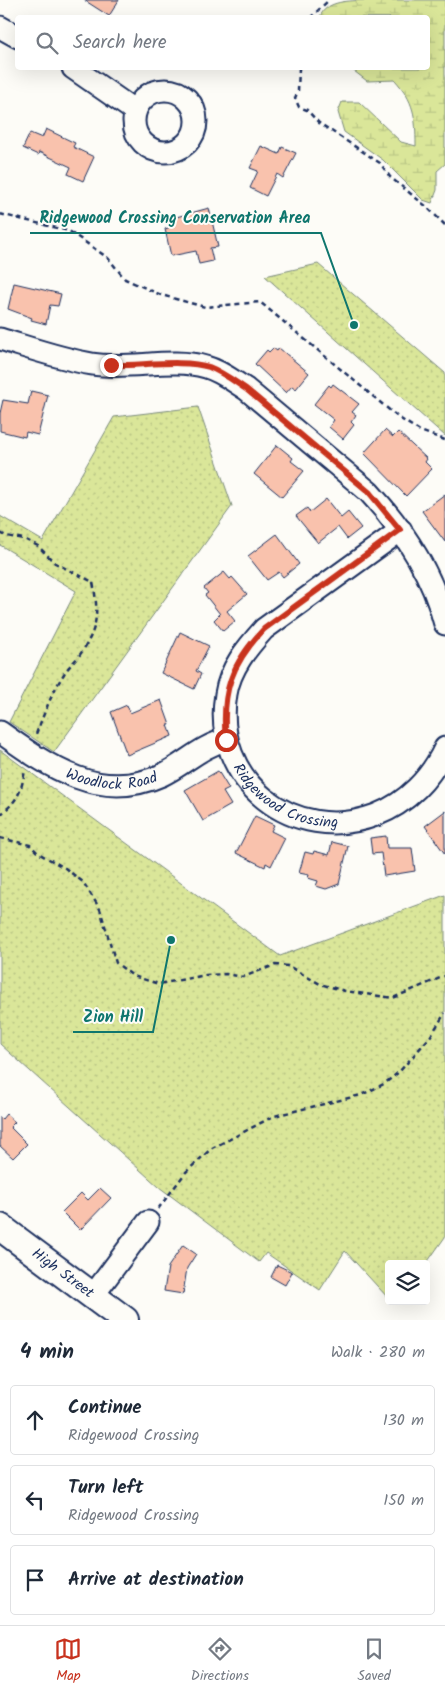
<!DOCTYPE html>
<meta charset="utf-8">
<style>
body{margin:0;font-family:Kalam,sans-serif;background:#f6f6f7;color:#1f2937}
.controls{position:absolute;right:15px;bottom:15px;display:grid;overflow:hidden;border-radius:5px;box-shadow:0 5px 20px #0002}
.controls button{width:45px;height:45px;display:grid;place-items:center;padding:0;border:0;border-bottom:1px solid #e0e1e3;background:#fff;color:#1f2937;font:25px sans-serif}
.stop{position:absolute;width:15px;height:15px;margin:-11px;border:4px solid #c8321e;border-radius:50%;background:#fff}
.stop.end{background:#c8321e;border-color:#fff;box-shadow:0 1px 5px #0008}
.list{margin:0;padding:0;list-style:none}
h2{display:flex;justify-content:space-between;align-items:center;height:65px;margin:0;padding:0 20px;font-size:21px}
h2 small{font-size:16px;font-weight:400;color:#747a83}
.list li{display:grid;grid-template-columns:32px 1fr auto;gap:15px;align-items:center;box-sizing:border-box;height:70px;margin:0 10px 10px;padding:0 10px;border:1px solid #e0e1e3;border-radius:5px}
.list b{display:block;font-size:19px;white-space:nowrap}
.list p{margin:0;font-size:16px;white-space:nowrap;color:#747a83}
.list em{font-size:16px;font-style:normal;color:#747a83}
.icon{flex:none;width:28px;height:28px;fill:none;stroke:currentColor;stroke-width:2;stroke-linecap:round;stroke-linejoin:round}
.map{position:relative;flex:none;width:445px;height:1320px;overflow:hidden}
.search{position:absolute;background:#fff;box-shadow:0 5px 20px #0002;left:15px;right:15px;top:15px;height:55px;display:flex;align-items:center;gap:12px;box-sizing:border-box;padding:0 18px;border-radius:5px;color:#747a83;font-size:19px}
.sheet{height:305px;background:#fff}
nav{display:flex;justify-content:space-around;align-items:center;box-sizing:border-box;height:70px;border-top:1px solid #e0e1e3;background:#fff;font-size:14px;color:#747a83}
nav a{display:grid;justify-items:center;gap:2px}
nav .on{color:#c8321e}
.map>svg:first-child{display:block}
.wetland{fill:url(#wetland-marsh);stroke:#7a8a7c}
.park{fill:url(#park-dots);stroke:#7a8a7c}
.building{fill:#f9c2ad;stroke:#1b2f5e}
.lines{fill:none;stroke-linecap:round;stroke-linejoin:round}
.minor-casing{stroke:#1b2f5e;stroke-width:25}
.major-casing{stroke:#1b2f5e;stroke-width:30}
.path{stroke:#1b2f5e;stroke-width:2.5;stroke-dasharray:5 4;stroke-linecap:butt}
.minor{stroke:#fdfcf7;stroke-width:21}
.major{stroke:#fdfcf7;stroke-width:26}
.route{stroke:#c8321e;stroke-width:6}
.labels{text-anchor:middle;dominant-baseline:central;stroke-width:4;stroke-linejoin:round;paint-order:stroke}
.street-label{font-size:15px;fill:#1b2f5e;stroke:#fdfcf7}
.leader{fill:none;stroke:#0f766e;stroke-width:2}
.callout-dot{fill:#0f766e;stroke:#fdfcf7;stroke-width:2}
.callout-label{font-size:16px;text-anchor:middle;font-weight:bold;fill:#0f766e;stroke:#fdfcf7;stroke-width:4;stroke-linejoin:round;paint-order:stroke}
</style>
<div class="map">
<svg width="445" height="1320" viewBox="0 0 445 1320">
<defs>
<pattern id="wetland-marsh" width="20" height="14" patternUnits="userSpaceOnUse" patternTransform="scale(1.25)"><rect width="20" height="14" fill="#dae699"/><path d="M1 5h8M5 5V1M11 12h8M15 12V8" fill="none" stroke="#bac686"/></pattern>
<pattern id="park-dots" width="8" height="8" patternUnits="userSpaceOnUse" patternTransform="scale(1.25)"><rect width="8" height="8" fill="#dae699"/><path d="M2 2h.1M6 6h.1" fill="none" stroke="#bac686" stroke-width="1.8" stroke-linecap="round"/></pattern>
</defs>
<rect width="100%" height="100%" fill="#fdfcf7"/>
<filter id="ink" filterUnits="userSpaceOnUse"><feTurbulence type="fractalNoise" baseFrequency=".02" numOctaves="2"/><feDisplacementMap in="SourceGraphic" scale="10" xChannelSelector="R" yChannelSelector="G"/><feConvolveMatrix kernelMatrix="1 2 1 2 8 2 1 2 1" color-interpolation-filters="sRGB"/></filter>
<g filter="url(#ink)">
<path class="wetland" d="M366 0H445V164L437 171V190L432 203 423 200 383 160 344 132 338 112 342 102H359L401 142 416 146C416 117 414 101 395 80L367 81 350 68H428V18L320 17C326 0 350 1 366 0Z"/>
<g class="park">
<path d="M318 264 445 373V436L265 276Z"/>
<path d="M198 407 232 506 54 752 9 722 76 591 0 545V516L43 541 114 417Z"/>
<path d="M0 750 280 956 445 895V1237L426 1264H389V1299L345 1251 320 1290 266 1253 259 1262 159 1187 0 1044Z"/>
</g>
<g class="building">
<path d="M84 0H119L109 16Z"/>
<path d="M46 129 75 143 73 147 94 157 83 181 68 174 71 167 39 152 38 155 23 148 30 133 42 138Z"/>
<path d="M261 146 279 154 282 147 296 153 283 178 277 174 266 196 250 188 258 171 250 168Z"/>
<path d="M209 208 218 247 210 248 213 261 199 264 196 251 171 256 165 229 171 227 169 219Z"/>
<path d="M14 283 61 294 58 306 50 305 46 324 31 320 32 318 8 309Z"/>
<path d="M273 348 277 351 279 348 309 373 296 389 292 386 286 393 255 364 267 350 269 352Z"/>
<path d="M333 384 359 404 352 412 356 415 351 422 354 425 343 439 329 427 334 420 314 404 329 385 331 387Z"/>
<path d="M31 391 48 395 38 435 26 432 25 437 0 431V413L3 400 28 404Z"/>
<path d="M385 430 393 437 398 432 427 459 425 462 432 469 406 496 364 453Z"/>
<path d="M277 445 293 458 291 461 304 471 282 497 254 474Z"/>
<path d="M445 494V542L422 511Z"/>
<path d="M326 499 341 518 348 512 361 528 347 539 338 527 318 543 296 516 307 508 310 512Z"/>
<path d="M277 534 299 564 283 577 279 572 267 580 248 556Z"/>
<path d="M224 572 230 579 232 577 247 594 227 611 235 621 223 631 214 620 220 614 205 595 208 593 204 588Z"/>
<path d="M180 632 209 646 196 671 201 674 194 689 161 673Z"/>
<path d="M161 700 170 725H168L172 736 127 755 111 712 127 705 130 713Z"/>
<path d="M218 771 229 789 223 792 231 805 203 821 185 790Z"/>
<path d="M445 811V854L425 826Z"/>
<path d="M255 816 274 825 271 831 285 838 271 866 266 863 265 867 236 853Z"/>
<path d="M386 836 387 848H412L415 871 384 876 381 853 372 854 370 838Z"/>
<path d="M332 842 348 846 339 884 326 889 316 886 318 881 308 878 309 875 299 873 305 852 313 854 314 851 329 855Z"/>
<path d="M6 1114 15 1122 10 1127 27 1144 13 1158 0 1146V1117L2 1119Z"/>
<path d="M100 1188 111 1198 80 1230 62 1212 81 1193 88 1200Z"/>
<path d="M183 1245 196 1254 187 1268 183 1294 164 1291 168 1267Z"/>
<path d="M277 1265 292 1272 285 1285 271 1277Z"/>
</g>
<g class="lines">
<defs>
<g id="minor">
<path d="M0 27 18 37"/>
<path d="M73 68 135 111"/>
<circle cx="165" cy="121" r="31"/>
<path d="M0 339C30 348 61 359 92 364 129 370 171 357 206 367 221 371 233 381 246 389L369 492C404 530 432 573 445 624"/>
<path id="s1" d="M401 530 264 629C247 648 230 668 226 694 211 781 294 846 376 815 407 803 431 778 445 748"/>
<path id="s2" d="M0 732C49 767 100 803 162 775 185 764 201 746 226 740"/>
<path d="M92 1297 148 1222"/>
</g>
<g id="major">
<path id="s3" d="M0 1227 125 1320"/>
</g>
</defs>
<use href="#minor" class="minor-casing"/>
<use href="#major" class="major-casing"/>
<g class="path">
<path d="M310 18 329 0"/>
<path d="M299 68 298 91 295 98 299 107 307 110 319 123 380 163 390 177 427 207 445 225"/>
<path d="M0 214 69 231 108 258 125 279 161 295 205 307 260 302 399 418 420 431 445 440"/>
<path d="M0 533 6 536 24 539 38 546 55 563 93 582C99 614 98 629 79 656 74 662 68 667 64 674 52 692 44 714 36 734"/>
<path d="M0 815C18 800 21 793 25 770"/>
<path d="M0 838 30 845 38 853 65 868 83 882 100 909 116 963 133 976 159 984 206 975 226 974 243 977 275 965 288 966 320 984 345 991 393 998 445 976"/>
<path d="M158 1209 186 1172 212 1148 234 1137 274 1116 361 1095 384 1084 399 1072 430 1037 445 1013"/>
</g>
<use href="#minor" class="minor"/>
<use href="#major" class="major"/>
</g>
</g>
<g class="lines" filter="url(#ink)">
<path class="route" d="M111 365C138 366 185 359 209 367 222 372 234 381 246 389L369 492 400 530 264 629C231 664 221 692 226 740"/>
</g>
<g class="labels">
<g class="street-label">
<text stroke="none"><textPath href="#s2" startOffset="125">Woodlock Road</textPath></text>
<text stroke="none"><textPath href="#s1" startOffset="380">Ridgewood Crossing</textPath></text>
<text stroke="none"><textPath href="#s3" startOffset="78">High Street</textPath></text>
</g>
</g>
<path class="leader" d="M354 325L321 233H30M171 940L153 1032H73"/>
<g class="callout-dot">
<circle cx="354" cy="325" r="5"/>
<circle cx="171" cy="940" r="5"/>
</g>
<g class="callout-label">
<text x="175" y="223">Ridgewood Crossing Conservation Area</text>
<text x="113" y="1022">Zion Hill</text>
</g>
</svg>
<div class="controls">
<button><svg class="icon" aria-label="layers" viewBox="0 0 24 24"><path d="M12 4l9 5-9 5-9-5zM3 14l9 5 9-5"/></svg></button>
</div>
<div class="stop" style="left:226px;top:740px"></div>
<div class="stop end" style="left:111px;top:365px"></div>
<div class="search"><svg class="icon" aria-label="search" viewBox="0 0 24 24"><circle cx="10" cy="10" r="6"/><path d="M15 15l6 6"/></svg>Search here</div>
</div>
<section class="sheet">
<h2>4 min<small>Walk · 280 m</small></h2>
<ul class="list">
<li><svg class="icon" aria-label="ahead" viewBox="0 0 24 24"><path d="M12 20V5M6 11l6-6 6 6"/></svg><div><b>Continue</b><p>Ridgewood Crossing</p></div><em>130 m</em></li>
<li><svg class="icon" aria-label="left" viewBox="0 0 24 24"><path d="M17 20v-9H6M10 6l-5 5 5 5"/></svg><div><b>Turn left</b><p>Ridgewood Crossing</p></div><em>150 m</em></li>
<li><svg class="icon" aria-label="arrive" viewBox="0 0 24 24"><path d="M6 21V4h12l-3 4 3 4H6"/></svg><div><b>Arrive at destination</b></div></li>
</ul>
</section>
<nav>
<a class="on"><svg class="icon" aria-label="map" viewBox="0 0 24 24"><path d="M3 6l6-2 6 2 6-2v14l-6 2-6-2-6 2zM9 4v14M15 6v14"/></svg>Map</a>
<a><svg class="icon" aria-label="directions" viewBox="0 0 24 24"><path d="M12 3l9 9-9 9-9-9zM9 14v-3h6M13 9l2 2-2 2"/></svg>Directions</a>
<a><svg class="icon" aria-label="saved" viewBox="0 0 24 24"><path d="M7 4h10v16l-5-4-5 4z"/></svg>Saved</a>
</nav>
